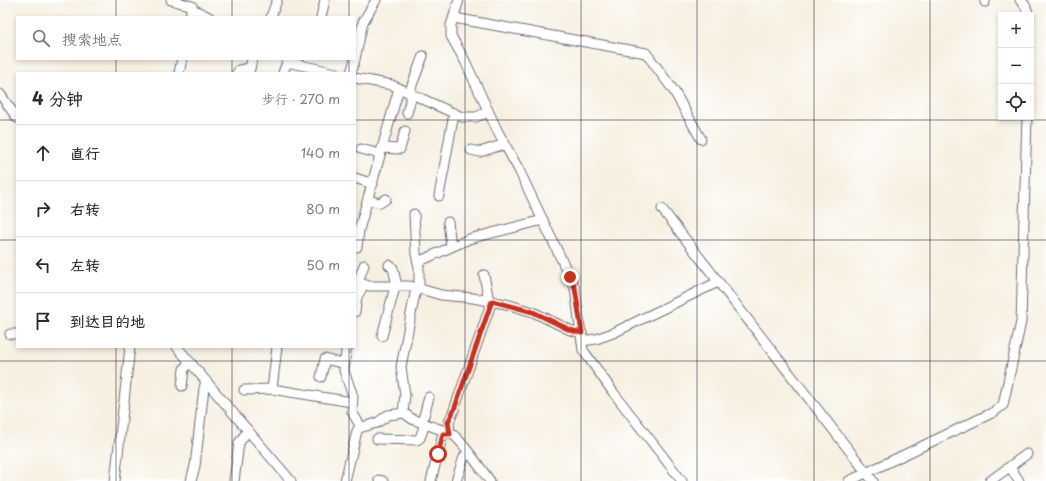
<!DOCTYPE html>
<html lang="zh">
<meta charset="utf-8">
<style>
body{margin:0;font-family:"Playpen Sans","LXGW WenKai TC",sans-serif;background:#f2f2f3;color:#2b2b33}
.controls{position:absolute;right:12px;top:12px;display:grid;overflow:hidden;border-radius:0px;box-shadow:0 2px 6px #0003}
.controls button{width:36px;height:36px;display:grid;place-items:center;padding:0;border:0;border-bottom:1px solid #e1e1e2;background:#fff;color:#2b2b33;font:20px sans-serif}
.stop{position:absolute;width:12px;height:12px;margin:-9px;border:3px solid #c8321e;border-radius:50%;background:#fff}
.stop.end{background:#c8321e;border-color:#fff;box-shadow:0 1px 4px #0008}
.list{margin:0;padding:0;list-style:none}
h2{display:flex;justify-content:space-between;align-items:center;height:52px;margin:0;padding:0 16px;font-size:17px}
h2 small{font-size:13px;font-weight:400;color:#7c7c81}
.list li{display:grid;grid-template-columns:26px 1fr auto;gap:12px;align-items:center;box-sizing:border-box;height:56px;padding:0 16px;border-top:1px solid #e1e1e2}
.list b{display:block;font-size:15px;white-space:nowrap}
.list em{font-size:13px;font-style:normal;color:#7c7c81}
.icon{flex:none;width:22px;height:22px;fill:none;stroke:currentColor;stroke-width:2;stroke-linecap:round;stroke-linejoin:round}
.map{position:relative;flex:none;width:1046px;height:481px;overflow:hidden}
.search{position:absolute;background:#fff;box-shadow:0 2px 6px #0003;left:16px;top:16px;width:340px;height:44px;display:flex;align-items:center;gap:10px;box-sizing:border-box;padding:0 14px;border-radius:0px;color:#7c7c81;font-size:15px}
.panel{position:absolute;background:#fff;box-shadow:0 2px 6px #0003;left:16px;top:72px;width:340px;height:276px;border-radius:0px}
.map>svg:first-child{display:block}
.lines{fill:none;stroke-linecap:round;stroke-linejoin:round}
.minor-casing{stroke:#6d6a75;stroke-width:11}
.minor{stroke:#fff;stroke-width:9}
.route{stroke:#c8321e;stroke-width:5}
.grid{fill:none;stroke:#22223b;stroke-width:1;stroke-opacity:0.55}
</style>
<div class="map">
<svg width="1046" height="481" viewBox="0 0 1046 481">
<rect width="100%" height="100%" fill="#fff"/>
<filter id="ink" filterUnits="userSpaceOnUse"><feTurbulence type="fractalNoise" baseFrequency=".025" numOctaves="2"/><feDisplacementMap in="SourceGraphic" scale="8" xChannelSelector="R" yChannelSelector="G"/><feConvolveMatrix kernelMatrix="1 2 1 2 8 2 1 2 1" color-interpolation-filters="sRGB"/></filter>
<filter id="wash" filterUnits="userSpaceOnUse"><feTurbulence type="fractalNoise" baseFrequency=".012" numOctaves="4" result="noise"/><feDisplacementMap in="SourceGraphic" scale="16" xChannelSelector="R" yChannelSelector="G"/><feGaussianBlur stdDeviation="0.9" result="paint"/><feColorMatrix in="noise" values="0 0 0 0 0 0 0 0 0 0 0 0 0 0 0 0 0 1.4 0 .05"/><feComposite in="paint" operator="in"/></filter>
<g filter="url(#wash)">
<rect width="100%" height="100%" fill="#f7f0e0"/>
</g>
<g filter="url(#ink)">
<g class="lines">
<defs>
<g id="minor">
<path d="M171 0 192 6 190 17"/>
<path d="M459 0 451 25V36L465 61 498 132 519 170 575 288 583 350 613 392 682 481"/>
<path d="M1020 0 1025 5 1029 15"/>
<path d="M985 2V0"/>
<path d="M191 10 197 11 209 17"/>
<path d="M271 17 277 0"/>
<path d="M321 17 325 0"/>
<path d="M454 18 646 53 674 91 701 139"/>
<path d="M355 59 363 22 376 0"/>
<path d="M179 73 182 59"/>
<path d="M237 73 239 70 250 68"/>
<path d="M249 73 252 59"/>
<path d="M283 73 287 62 336 73"/>
<path d="M351 73 355 59"/>
<path d="M355 78 392 85 462 117H476L488 112"/>
<path d="M409 93 423 56"/>
<path d="M0 94 17 118"/>
<path d="M407 113 412 94"/>
<path d="M382 148 400 149 405 131"/>
<path d="M361 149 380 154"/>
<path d="M471 150 480 152 505 144"/>
<path d="M355 178 373 184"/>
<path d="M439 196 454 113"/>
<path d="M369 200 380 203 386 199"/>
<path d="M662 209 873 481"/>
<path d="M414 214 416 254 419 267V289"/>
<path d="M448 222 451 246"/>
<path d="M357 247 359 230 399 88"/>
<path d="M418 262 469 239 543 220"/>
<path d="M389 265 393 268 397 286"/>
<path d="M484 275 489 301"/>
<path d="M355 282 369 286H410L441 295 473 298 506 304 533 312 570 330 582 333"/>
<path d="M358 282 364 265"/>
<path d="M355 312 357 297 364 284"/>
<path d="M10 334H17"/>
<path d="M382 336 395 287"/>
<path d="M582 341 596 339 613 333 718 282"/>
<path d="M177 347 291 481"/>
<path d="M348 347 346 350 344 371 353 396 352 412 361 427"/>
<path d="M321 377 325 359 345 364"/>
<path d="M182 386 184 369 189 362"/>
<path d="M272 389 277 347"/>
<path d="M244 390 272 389 352 402"/>
<path d="M403 413 405 395 401 367 416 288"/>
<path d="M422 423 429 397"/>
<path d="M450 434 449 422 454 410 492 301"/>
<path d="M377 439 417 440 420 438 425 424"/>
<path d="M1010 467 1019 481"/>
<path d="M379 480 383 481"/>
<path d="M115 481 130 347"/>
<path d="M191 481 195 466 204 388 206 382"/>
<path d="M234 481 239 443 248 430"/>
<path d="M345 481 357 431 359 428 377 423 388 415 404 413 412 419 442 430 443 434"/>
<path d="M431 481 443 434C446 434 450 433 453 435 461 439 483 472 490 481"/>
<path d="M456 481 464 457 468 453"/>
<path d="M849 481 994 412 1003 405 1021 322 1027 117"/>
<path d="M990 481 1027 454"/>
</g>
</defs>
<use href="#minor" class="minor-casing"/>
<use href="#minor" class="minor"/>
</g>
</g>
<g class="lines" filter="url(#ink)">
<path class="route" d="M438 454 443 434H450L448 422 454 410 492 301 533 312 570 330 582 333 575 288 570 277"/>
</g>
<path class="grid" d="M116 0V17M232 0V17M349 0V17M465 0V481M581 0V481M697 0V481M814 0V481M930 0V481M116 59V73M232 59V73M349 59V73M0 120H17M355 120H1046M0 240H17M355 240H1046M116 347V481M232 347V481M349 347V481M0 361H1046"/>
</svg>
<div class="controls">
<button>+</button>
<button>−</button>
<button><svg class="icon" aria-label="locate" viewBox="0 0 24 24"><circle cx="12" cy="12" r="6"/><path d="M12 2v4M12 18v4M2 12h4M18 12h4"/></svg></button>
</div>
<div class="stop" style="left:438px;top:454px"></div>
<div class="stop end" style="left:570px;top:277px"></div>
<div class="search"><svg class="icon" aria-label="search" viewBox="0 0 24 24"><circle cx="10" cy="10" r="6"/><path d="M15 15l6 6"/></svg>搜索地点</div>
<section class="panel">
<h2>4 分钟<small>步行 · 270 m</small></h2>
<ul class="list">
<li><svg class="icon" aria-label="ahead" viewBox="0 0 24 24"><path d="M12 20V5M6 11l6-6 6 6"/></svg><div><b>直行</b></div><em>140 m</em></li>
<li><svg class="icon" aria-label="right" viewBox="0 0 24 24"><path d="M7 20v-9h11M14 6l5 5-5 5"/></svg><div><b>右转</b></div><em>80 m</em></li>
<li><svg class="icon" aria-label="left" viewBox="0 0 24 24"><path d="M17 20v-9H6M10 6l-5 5 5 5"/></svg><div><b>左转</b></div><em>50 m</em></li>
<li><svg class="icon" aria-label="arrive" viewBox="0 0 24 24"><path d="M6 21V4h12l-3 4 3 4H6"/></svg><div><b>到达目的地</b></div></li>
</ul>
</section>
</div>
